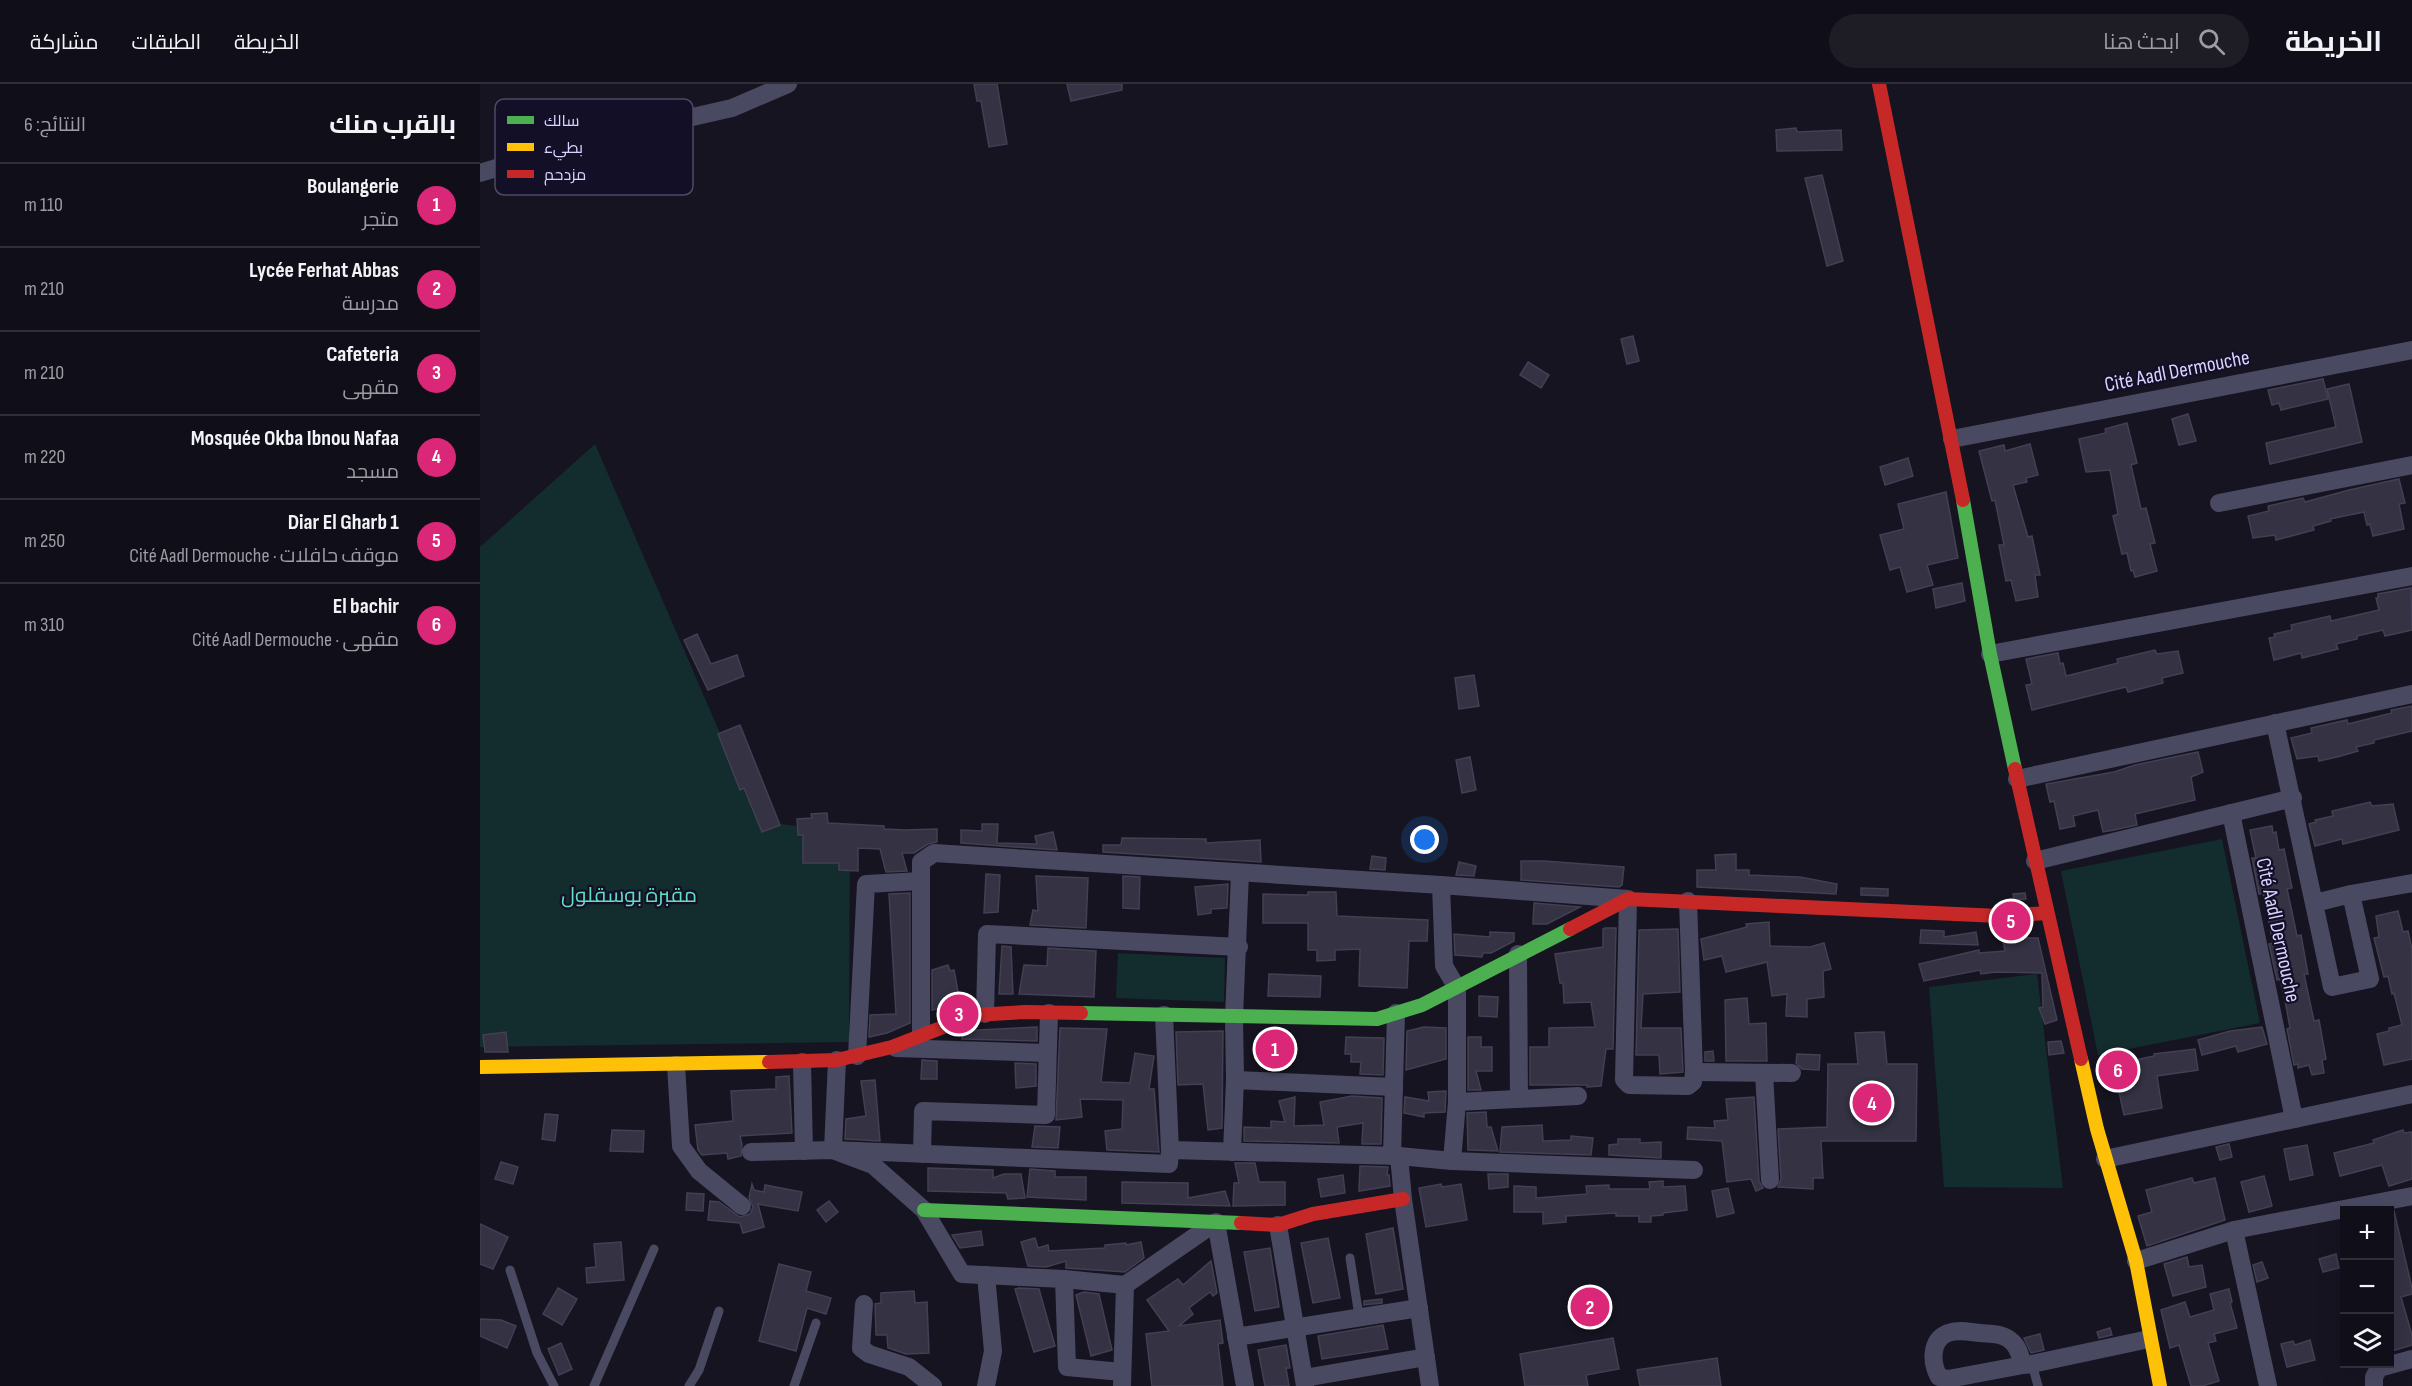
<!DOCTYPE html>
<html lang="ar">
<meta charset="utf-8">
<style>
body{margin:0;font-family:"Sofia Sans Condensed",Cairo,sans-serif;background:#1e1d26;color:#f1f3f6;direction:rtl}
.controls{position:absolute;right:18px;bottom:18px;display:grid;overflow:hidden;border-radius:0px;box-shadow:0 6px 24px #0002}
.controls button{width:54px;height:54px;display:grid;place-items:center;padding:0;border:0;border-bottom:2px solid #302f38;background:#100f19;color:#f1f3f6;font:30px sans-serif}
.you{position:absolute;left:945px;top:756px;width:21px;height:21px;margin:-15px;border:4px solid #fff;border-radius:50%;background:#1a73e8;box-shadow:0 0 0 9px #1a73e833}
.badge{display:grid;place-items:center;width:39px;height:39px;border-radius:50%;background:#db2777;color:#fff;font-size:20px;font-weight:700}
.pin{position:absolute;translate:-50% -50%;border:3px solid #fff;box-shadow:0 2px 6px #0006}
.list{margin:0;padding:0;list-style:none}
h2{display:flex;justify-content:space-between;align-items:center;height:78px;margin:0;padding:0 24px;font-size:26px}
h2 small{font-size:20px;font-weight:400;color:#9c9ca2}
.list li{display:grid;grid-template-columns:39px 1fr auto;gap:18px;align-items:center;box-sizing:border-box;height:84px;padding:0 24px;border-top:2px solid #302f38}
.list b{display:block;font-size:22px;white-space:nowrap}
.list p{margin:0;font-size:20px;white-space:nowrap;color:#9c9ca2}
.list em{font-size:20px;font-style:normal;color:#9c9ca2}
.icon{flex:none;width:33px;height:33px;fill:none;stroke:currentColor;stroke-width:2;stroke-linecap:round;stroke-linejoin:round}
.map{position:relative;flex:none;width:1932px;height:1302px;overflow:hidden;direction:ltr}
header{display:flex;align-items:center;gap:36px;box-sizing:border-box;height:84px;padding:0 30px;background:#100f19;border-bottom:2px solid #302f38}
header strong{font-size:28px}
nav{display:flex;gap:33px;margin-inline-start:auto;font-size:21px}
.search{width:420px;height:54px;background:#1e1d26;display:flex;align-items:center;gap:15px;box-sizing:border-box;padding:0 21px;border-radius:33px;color:#9c9ca2;font-size:22px}
main{display:flex}
aside{flex:1;background:#100f19}
.map>svg:first-child{display:block}
.green{fill:#132c2d}
.building{fill:#343243;stroke:#433f54;stroke-width:1.5}
.lines{fill:none;stroke-linecap:round;stroke-linejoin:round}
.lane{stroke:#4a4962;stroke-width:9}
.street{stroke:#4a4962;stroke-width:18}
.fast{stroke:#4caf50;stroke-width:14}
.slow{stroke:#ffc107;stroke-width:14}
.jam{stroke:#c62828;stroke-width:14}
.labels{text-anchor:middle;dominant-baseline:central;stroke-width:4.5;stroke-linejoin:round;paint-order:stroke}
.street-label{font-size:21px;fill:#d9d4ff;stroke:#130f26}
.park-label{font-size:21px;fill:#5fe0c0;stroke:#130f26}
.key{fill:#130f26;stroke:#4e4a67;stroke-width:1.5}
.key-label{font-size:16px;fill:#d9d4ff}
</style>
<header>
<strong>الخريطة</strong>
<div class="search"><svg class="icon" aria-label="search" viewBox="0 0 24 24"><circle cx="10" cy="10" r="6"/><path d="M15 15l6 6"/></svg>ابحث هنا</div>
<nav><a>الخريطة</a><a>الطبقات</a><a>مشاركة</a></nav>
</header>
<main>
<div class="map">
<svg width="1932" height="1302" viewBox="0 0 1932 1302">
<rect width="100%" height="100%" fill="#161421"/>
<g class="green">
<path d="M115 360 278 737 370 749 369 958 0 963V463Z"/>
<path d="M1742 755 1780 939 1618 971 1581 787Z"/>
<path d="M638 869 745 874 744 918 636 914Z"/>
<path d="M1557 890 1583 1104 1464 1103 1449 903Z"/>
</g>
<g class="building">
<path d="M494 0H517L527 60 509 63 501 17H497Z"/>
<path d="M587 0H642V6L591 17Z"/>
<path d="M1316 44 1317 48 1361 46 1362 66 1297 67 1296 46Z"/>
<path d="M1342 91 1363 177 1347 182 1325 94Z"/>
<path d="M1153 252 1159 277 1147 280 1141 255Z"/>
<path d="M1048 278 1069 291 1061 304 1040 291Z"/>
<path d="M1843 295 1848 315 1801 326 1799 319 1792 321 1788 306Z"/>
<path d="M1869 300 1882 358 1790 380 1786 359 1856 343 1847 305Z"/>
<path d="M1708 330 1716 357 1699 361 1692 335Z"/>
<path d="M1647 339 1657 379 1651 381 1661 425 1666 424 1675 459 1670 460 1677 487 1655 493 1653 486 1651 487 1647 469 1642 470 1633 432 1638 430 1630 386 1606 388 1599 355 1626 349 1625 345Z"/>
<path d="M1550 360 1558 391 1546 394 1547 398 1533 401 1548 453 1552 452 1560 491H1555L1558 513 1536 517 1531 496 1526 497 1519 461H1524L1515 416 1512 417 1499 367 1524 361 1525 367Z"/>
<path d="M1428 374 1433 392 1405 401 1400 383Z"/>
<path d="M1919 395 1925 419 1919 420 1924 445 1893 452 1890 440 1887 441 1884 428 1850 435 1851 437 1833 442 1834 446 1796 456 1795 451 1773 454 1768 432 1789 427 1788 422 1823 414 1825 418 1869 406Z"/>
<path d="M1466 408 1478 474 1447 481 1453 501 1427 508 1420 483 1410 486 1400 451 1424 445 1418 420Z"/>
<path d="M1482 499 1485 517 1456 524 1453 505Z"/>
<path d="M1931 504 1932 546 1905 552 1903 546 1877 552V555L1856 560 1858 565 1822 574 1821 569 1794 576 1789 554 1795 553 1794 550 1812 546 1811 541 1850 532 1851 537 1899 526 1896 514H1898V510Z"/>
<path d="M217 550 231 580 257 571 264 592 228 606 204 556Z"/>
<path d="M1675 566 1677 570 1698 567 1703 589 1682 594 1683 599 1648 608 1646 603 1552 626 1546 601 1552 600 1546 575 1578 569 1580 580 1583 579 1586 592 1638 579 1637 575Z"/>
<path d="M994 591 999 622 979 625 975 594Z"/>
<path d="M1932 622V647L1894 656V659L1876 663 1878 667 1861 672 1839 677 1838 672 1817 675 1811 654 1832 649 1831 644 1867 636 1868 640 1912 629 1911 626Z"/>
<path d="M260 641 300 741 282 748 264 704 260 706 238 650Z"/>
<path d="M1718 668 1723 688 1711 693 1715 716 1655 730 1657 741 1634 746 1623 748 1618 726 1593 732 1595 742 1580 745 1574 717 1570 718 1566 700 1634 688 1655 681Z"/>
<path d="M990 673 996 706 982 709 976 676Z"/>
<path d="M1890 718 1892 722 1913 720 1919 746 1863 760 1862 755 1835 762 1829 740 1836 738 1835 736 1853 732 1852 727Z"/>
<path d="M347 729 348 739 404 742V745L425 746 457 745V758L448 760 434 769H422L427 787 406 788 400 765 378 764V787L359 786V779H323V751H318L317 735 332 734 331 730Z"/>
<path d="M502 740H518L517 759 557 760 555 752 573 748 577 766 481 759V746L502 747Z"/>
<path d="M1792 742 1793 749 1796 748 1799 766 1804 765 1812 804 1807 805 1812 828 1817 852 1821 851 1828 890H1824L1834 937 1839 936 1846 975 1842 976 1844 989 1832 991 1829 981 1818 984V980L1814 981 1807 945 1810 944 1805 916 1800 895 1797 896 1789 860 1793 859 1783 809 1779 810 1772 774H1776L1770 746Z"/>
<path d="M642 754 726 755V759L780 756 781 778 623 768V761H641Z"/>
<path d="M1256 770V786H1269V791L1320 793 1357 800 1356 810 1217 803V786H1236L1235 771Z"/>
<path d="M892 772 906 774 905 786 890 785Z"/>
<path d="M1041 777H1064L1144 783 1142 801 1139 803 1041 796Z"/>
<path d="M979 778 996 782 994 792 976 791Z"/>
<path d="M506 790 520 791 518 828 504 829Z"/>
<path d="M556 792 608 794 606 844 550 841 553 826 558 827Z"/>
<path d="M643 792 660 793 659 825 643 824Z"/>
<path d="M748 800 747 824 731 825V829L718 831 715 803Z"/>
<path d="M1381 804 1408 805V812L1381 811Z"/>
<path d="M828 808H856L857 832 948 836 947 857H929L927 904 879 902 880 865 855 866V876L837 877V866H828V839H783V810L828 811Z"/>
<path d="M430 809V939L407 949 389 953 390 931 416 930 409 810Z"/>
<path d="M1545 809 1546 815 1534 816 1533 810Z"/>
<path d="M1054 819 1100 823 1067 840H1053Z"/>
<path d="M1918 827 1923 848 1928 847 1932 865V975L1904 981 1897 950 1909 947V944L1922 941 1914 909 1912 910 1908 892 1904 893 1894 854 1899 853 1896 832Z"/>
<path d="M1289 838 1290 862 1330 863 1344 859 1351 885 1343 887 1344 913 1327 915V933L1306 932 1307 910 1292 912 1287 878 1246 888 1242 872 1224 876 1221 855 1267 843 1266 840Z"/>
<path d="M1125 844H1136L1133 965H1126L1121 1002 1107 1003V1001H1050V963H1069V944L1115 943 1111 918 1084 919 1083 899H1080L1075 870 1123 863V845Z"/>
<path d="M1198 845 1200 908 1163 910 1161 944H1201L1203 988 1180 990 1179 971H1156L1159 846Z"/>
<path d="M1441 846 1464 847V853L1496 848 1498 861 1440 859Z"/>
<path d="M1539 847 1541 854H1558L1577 936 1565 940 1559 924 1563 923 1562 889 1516 888 1501 890 1500 886 1444 897 1439 880 1499 866V869L1525 867 1522 851Z"/>
<path d="M1010 848 1034 849V857L1011 869H1003L1002 873 975 871 974 850 1010 853Z"/>
<path d="M522 862 531 863 533 910H519Z"/>
<path d="M568 864 616 867 614 913 539 910 544 881 567 882Z"/>
<path d="M468 881 470 887 474 886 479 913 464 916 466 923 452 926V886Z"/>
<path d="M789 890 841 892 840 913 788 912Z"/>
<path d="M999 912 1018 913 1017 933 999 932Z"/>
<path d="M1267 914 1269 940 1286 939 1287 977H1246L1245 916Z"/>
<path d="M557 943V957L482 955V951L497 946Z"/>
<path d="M944 943 966 944V975L926 986 927 947Z"/>
<path d="M1782 943 1787 960 1758 968 1756 962 1722 971 1718 956 1750 947Z"/>
<path d="M580 944 627 945 621 998 650 999 655 969 674 972 669 1005H674L679 1068 627 1066 625 1047 642 1045 643 1016 600 1015 602 1033 576 1036Z"/>
<path d="M743 947 742 1044 728 1046 723 1000 698 1001 696 948Z"/>
<path d="M26 948 28 968H5L3 951Z"/>
<path d="M1395 948H1404L1407 980H1437L1436 1057H1341L1343 1094H1333V1105L1298 1103 1301 1095 1298 1045 1347 1043 1348 980H1378L1375 949Z"/>
<path d="M866 953 904 954 903 991 880 990 881 978H871V970H865Z"/>
<path d="M988 953H1001V963H1012V987H996L1001 1006H988Z"/>
<path d="M1581 957 1584 969 1569 971 1568 958Z"/>
<path d="M1715 965 1718 986 1677 992 1682 1024 1644 1031 1632 976 1645 973 1646 978 1674 972V970Z"/>
<path d="M1233 967 1234 977H1225V968Z"/>
<path d="M1317 970 1340 971 1339 986 1322 985 1316 979Z"/>
<path d="M442 976 457 977V995H441Z"/>
<path d="M535 979 556 980V1002L536 1004Z"/>
<path d="M309 992 312 1049 260 1052 262 1061 261 1072 248 1075 247 1069 222 1071 218 1066 215 1041 253 1037 251 1007 296 1005V993Z"/>
<path d="M395 996 400 1057 365 1055 366 1035 386 1032 381 997Z"/>
<path d="M966 1007 965 1028 944 1029V1033L924 1029 925 1013 949 1017 948 1008Z"/>
<path d="M872 1012 902 1014 901 1060H882L883 1039 857 1043 859 1059 764 1057V1043L791 1044V1037L805 1038 799 1017 815 1013 814 1042 844 1041 840 1018Z"/>
<path d="M1274 1013 1279 1097 1283 1104 1276 1107 1271 1095 1247 1098 1242 1057 1207 1055 1208 1043 1235 1044 1234 1037 1248 1036 1246 1015Z"/>
<path d="M1006 1028 1007 1043H1011L1018 1067 988 1066 987 1029Z"/>
<path d="M65 1030 78 1031 75 1057 62 1055Z"/>
<path d="M1062 1041 1063 1057 1091 1056V1052L1113 1054 1111 1071 1020 1068 1022 1043Z"/>
<path d="M555 1042 580 1043 578 1064 552 1063Z"/>
<path d="M132 1046 164 1047 163 1068 130 1067Z"/>
<path d="M1923 1046 1924 1049 1932 1048V1095L1909 1102 1902 1081 1860 1092 1854 1069 1894 1059 1893 1056Z"/>
<path d="M1138 1055H1160V1059L1181 1058V1074L1129 1071V1061L1138 1060Z"/>
<path d="M1749 1060 1752 1073 1740 1076 1736 1063Z"/>
<path d="M1827 1061 1833 1091 1810 1096 1804 1065Z"/>
<path d="M21 1078 38 1083 33 1100 15 1095Z"/>
<path d="M755 1079H775L779 1098H805V1121L753 1122 754 1099H759Z"/>
<path d="M880 1082 908 1083 907 1091H909L910 1102 879 1107Z"/>
<path d="M448 1084 513 1086V1094L524 1090H541L545 1114 528 1115 526 1109 448 1107Z"/>
<path d="M550 1085 575 1087V1093H606V1116L547 1113Z"/>
<path d="M1008 1090H1028V1103L1009 1105Z"/>
<path d="M863 1091 865 1109 841 1113 838 1095Z"/>
<path d="M1784 1092 1792 1122 1769 1128 1761 1098Z"/>
<path d="M1712 1094 1714 1099 1735 1094 1745 1136 1667 1162 1658 1132 1672 1128 1666 1106Z"/>
<path d="M1183 1097V1103L1205 1102 1207 1126 1183 1129V1131L1171 1132V1138H1159V1132H1136V1129L1086 1132V1138L1063 1140V1128H1034V1102L1056 1103V1114L1107 1110 1106 1102 1129 1101V1105H1170L1169 1098Z"/>
<path d="M642 1098 708 1099V1114L745 1107 750 1122 642 1119Z"/>
<path d="M272 1100 274 1106 284 1108 285 1101 322 1108 318 1127 278 1120 284 1143 263 1149 260 1139 228 1136 230 1117 239 1118 260 1133 270 1130 273 1123 269 1114Z"/>
<path d="M961 1100 962 1103 981 1100 987 1136 946 1143 939 1104Z"/>
<path d="M1248 1104 1254 1129 1237 1133 1232 1107Z"/>
<path d="M207 1109 224 1110 223 1127 206 1126Z"/>
<path d="M349 1117 358 1128 346 1138 337 1126Z"/>
<path d="M1914 1127 1932 1204V1210L1921 1213 1932 1251V1261L1912 1267 1910 1257V1128Z"/>
<path d="M0 1140 28 1153 13 1185 0 1180Z"/>
<path d="M913 1144 923 1205 896 1210 886 1150Z"/>
<path d="M501 1147 503 1161 480 1164 472 1151Z"/>
<path d="M555 1154 558 1164 568 1161 569 1167 625 1164V1161L646 1159V1161L661 1158 664 1174 645 1188 586 1184V1177L566 1183 548 1182 541 1158Z"/>
<path d="M848 1154 860 1214 833 1219 821 1159Z"/>
<path d="M141 1158 144 1196 107 1199 106 1184 116 1183 114 1160Z"/>
<path d="M790 1164 799 1223 775 1227 764 1168Z"/>
<path d="M1856 1170 1859 1184 1843 1188 1839 1175Z"/>
<path d="M1707 1173 1709 1183 1722 1181 1726 1203 1693 1212 1684 1180Z"/>
<path d="M731 1177 737 1209 733 1212 730 1208 709 1224 713 1230 699 1242 740 1236 743 1259 738 1260 743 1302H672L666 1250 689 1247 667 1216 698 1195 703 1201Z"/>
<path d="M1782 1178 1788 1194 1777 1198 1773 1181Z"/>
<path d="M299 1180 331 1188 326 1207 351 1214 346 1230 327 1224 316 1267 279 1257Z"/>
<path d="M78 1204 97 1215 82 1241 63 1230Z"/>
<path d="M539 1204 559 1205 575 1262 554 1268 535 1205Z"/>
<path d="M1749 1205 1752 1218 1750 1219 1757 1244 1734 1250 1736 1257 1728 1259 1739 1297 1722 1302H1711L1699 1261 1690 1264 1681 1226 1705 1218 1710 1233 1734 1226 1730 1210Z"/>
<path d="M434 1207 435 1219 447 1218 449 1269 426 1270 408 1264 407 1251H396L395 1220 401 1219V1209Z"/>
<path d="M604 1208 619 1210 632 1266 611 1272 596 1211Z"/>
<path d="M902 1215V1219L884 1221V1217Z"/>
<path d="M0 1235 21 1236 36 1242 27 1264 0 1252Z"/>
<path d="M903 1241 908 1265 842 1275 838 1252Z"/>
<path d="M1630 1244 1632 1251 1619 1254 1617 1248Z"/>
<path d="M1560 1250 1564 1266 1551 1269 1544 1254Z"/>
<path d="M1133 1254 1139 1285 1106 1291 1108 1302H1045L1040 1270Z"/>
<path d="M1830 1256 1835 1276 1807 1283 1801 1260 1813 1257 1815 1261Z"/>
<path d="M81 1259 92 1285 79 1291 68 1265Z"/>
<path d="M806 1261 810 1284H806L809 1302H785L778 1266Z"/>
<path d="M1237 1274 1241 1302H1160L1157 1286Z"/>
</g>
<g class="lines">
<g class="lane">
<path d="M870 1174 879 1232"/>
<path d="M30 1186 57 1269 74 1302"/>
<path d="M1552 1280 1558 1302"/>
<path d="M114 1302 174 1165"/>
<path d="M209 1302 219 1286 239 1227"/>
<path d="M314 1302 336 1239"/>
</g>
<g class="street">
<path d="M0 89 103 58 252 24 308 0"/>
<path d="M1472 355 1932 266"/>
<path d="M1739 419 1932 381"/>
<path d="M1510 570 1932 492"/>
<path d="M1795 639 1852 903 1890 895 1871 810 1835 819"/>
<path d="M1537 695 1932 610"/>
<path d="M1751 729 1814 1035"/>
<path d="M1555 777 1813 714"/>
<path d="M961 801 964 882 977 904V1018"/>
<path d="M1871 810 1932 799"/>
<path d="M1038 870 1039 1015"/>
<path d="M505 930 507 850 759 863"/>
<path d="M441 950V778L454 769 961 801 1148 815 1144 996 1149 1001 1208 1002 1213 998 1214 988 1208 817"/>
<path d="M416 964 567 969"/>
<path d="M377 972 386 800 441 797"/>
<path d="M357 976 353 1066 689 1080 690 1066 684 931"/>
<path d="M322 978 324 1067"/>
<path d="M196 981 201 1062 219 1087 262 1122"/>
<path d="M1214 988 1312 989"/>
<path d="M1284 989 1290 1096"/>
<path d="M755 996 914 1003"/>
<path d="M690 1066 919 1072 972 1077 1214 1086"/>
<path d="M271 1068 353 1066 393 1081 444 1126 482 1190 584 1195 645 1201"/>
<path d="M752 1068 755 996 754 933 760 789"/>
<path d="M442 1070 443 1027 566 1031 569 929"/>
<path d="M912 1072 916 929"/>
<path d="M919 1072 923 1115 950 1302"/>
<path d="M1625 1075 1932 1010"/>
<path d="M972 1077 977 1018 1098 1012"/>
<path d="M798 1141 825 1302"/>
<path d="M1754 1146 1788 1302"/>
<path d="M1656 1177 1754 1146 1932 1112"/>
<path d="M584 1195 587 1283 642 1288"/>
<path d="M384 1220 381 1264 389 1270 429 1283 453 1302"/>
<path d="M756 1253 939 1224"/>
<path d="M1543 1281C1540 1272 1539 1263 1531 1257 1523 1249 1511 1250 1500 1249 1490 1248 1478 1245 1468 1249 1450 1256 1451 1279 1459 1293L1468 1295 1543 1281 1552 1280 1669 1255"/>
<path d="M824 1294 946 1273"/>
<path d="M506 1302 513 1267 506 1191"/>
<path d="M642 1302 645 1201 736 1138 765 1302"/>
<path d="M1894 1302V1293L1899 1284 1932 1275"/>
</g>
<g class="fast">
<path d="M1483 416 1510 570 1535 685"/>
<path d="M601 929 897 935 942 921 1090 845"/>
<path d="M444 1126 761 1139"/>
</g>
<g class="slow">
<path d="M1601 975 1617 1045 1656 1177 1680 1302"/>
<path d="M0 983 289 978"/>
</g>
<g class="jam">
<path d="M1399 0 1483 416"/>
<path d="M1535 685 1601 975"/>
<path d="M1090 845 1148 815 1519 832 1567 829"/>
<path d="M289 978 357 976 412 963 494 931 545 928 601 929"/>
<path d="M761 1139 798 1141 833 1130 923 1115"/>
</g>
</g>
<g class="labels">
<g class="street-label">
<text transform="translate(1697 287) rotate(-11)">Cité Aadl Dermouche</text>
<text transform="translate(1798 846) rotate(78)">Cité Aadl Dermouche</text>
</g>
<g class="park-label">
<text x="149" y="811">مقبرة بوسقلول</text>
</g>
</g>
<rect x="15" y="15" width="198" height="96" rx="9" class="key"/>
<rect x="27" y="32" width="27" height="8" fill="#4caf50"/>
<rect x="27" y="59" width="27" height="8" fill="#ffc107"/>
<rect x="27" y="86" width="27" height="8" fill="#c62828"/>
<g class="key-label">
<text x="64" y="42">سالك</text>
<text x="64" y="69">بطيء</text>
<text x="64" y="96">مزدحم</text>
</g>
</svg>
<div class="controls">
<button>+</button>
<button>−</button>
<button><svg class="icon" aria-label="layers" viewBox="0 0 24 24"><path d="M12 4l9 5-9 5-9-5zM3 14l9 5 9-5"/></svg></button>
</div>
<div class="you"></div>
<div class="pin badge" style="left:795px;top:965px">1</div>
<div class="pin badge" style="left:1110px;top:1223px">2</div>
<div class="pin badge" style="left:479px;top:930px">3</div>
<div class="pin badge" style="left:1392px;top:1019px">4</div>
<div class="pin badge" style="left:1531px;top:837px">5</div>
<div class="pin badge" style="left:1638px;top:986px">6</div>
</div>
<aside>
<h2>بالقرب منك<small>النتائج: 6</small></h2>
<ul class="list">
<li><span class="badge">1</span><div><b>Boulangerie</b><p>متجر</p></div><em>110 m</em></li>
<li><span class="badge">2</span><div><b>Lycée Ferhat Abbas</b><p>مدرسة</p></div><em>210 m</em></li>
<li><span class="badge">3</span><div><b>Cafeteria</b><p>مقهى</p></div><em>210 m</em></li>
<li><span class="badge">4</span><div><b>Mosquée Okba Ibnou Nafaa</b><p>مسجد</p></div><em>220 m</em></li>
<li><span class="badge">5</span><div><b>Diar El Gharb 1</b><p>موقف حافلات · Cité Aadl Dermouche</p></div><em>250 m</em></li>
<li><span class="badge">6</span><div><b>El bachir</b><p>مقهى · Cité Aadl Dermouche</p></div><em>310 m</em></li>
</ul>
</aside>
</main>
